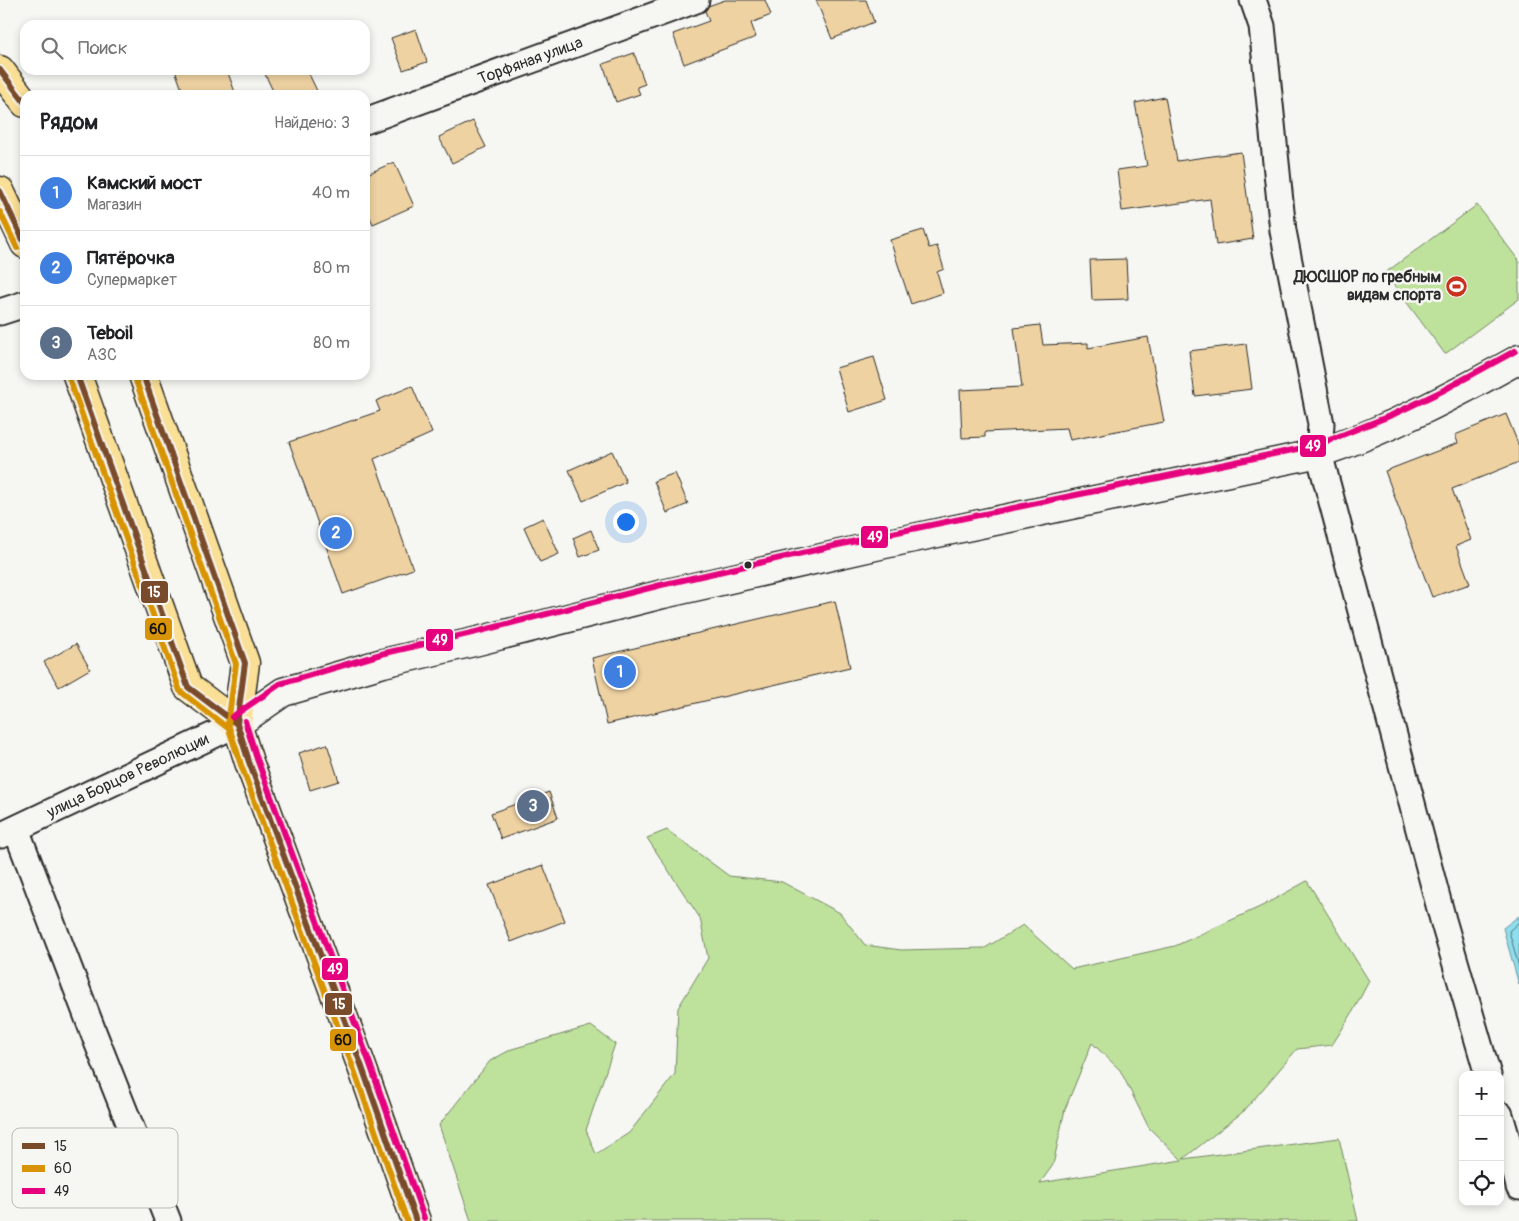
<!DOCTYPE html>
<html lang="ru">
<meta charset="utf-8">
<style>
body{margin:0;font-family:Pangolin,sans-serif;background:#f6f6f6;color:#202124}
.controls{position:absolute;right:15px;bottom:15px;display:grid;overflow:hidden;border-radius:10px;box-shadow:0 2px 8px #0003}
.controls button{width:45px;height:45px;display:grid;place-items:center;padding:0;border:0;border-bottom:1px solid #e0e0e0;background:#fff;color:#202124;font:25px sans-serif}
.you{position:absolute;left:625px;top:521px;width:18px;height:18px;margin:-12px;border:4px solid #fff;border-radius:50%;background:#1a73e8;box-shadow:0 0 0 8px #1a73e833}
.badge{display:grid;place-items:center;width:32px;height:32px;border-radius:50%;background:#c8321e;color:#fff;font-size:16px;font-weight:700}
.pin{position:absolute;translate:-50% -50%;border:2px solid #fff;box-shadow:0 1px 5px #0006}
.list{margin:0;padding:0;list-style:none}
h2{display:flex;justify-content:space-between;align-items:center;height:65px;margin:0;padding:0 20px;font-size:21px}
h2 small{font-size:16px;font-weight:400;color:#757577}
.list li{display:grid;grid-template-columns:32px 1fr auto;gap:15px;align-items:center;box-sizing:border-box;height:75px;padding:0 20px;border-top:1px solid #e0e0e0}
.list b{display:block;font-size:19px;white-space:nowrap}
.list p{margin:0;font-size:16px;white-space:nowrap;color:#757577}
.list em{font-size:16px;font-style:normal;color:#757577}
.icon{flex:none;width:28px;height:28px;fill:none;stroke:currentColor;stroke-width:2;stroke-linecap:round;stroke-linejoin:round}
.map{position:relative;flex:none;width:1519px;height:1221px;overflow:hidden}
.search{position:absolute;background:#fff;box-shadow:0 2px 8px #0003;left:20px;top:20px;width:350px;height:55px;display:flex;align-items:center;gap:12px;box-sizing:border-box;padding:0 18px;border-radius:15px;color:#757577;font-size:19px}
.panel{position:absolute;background:#fff;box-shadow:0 2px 8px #0003;left:20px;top:90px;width:350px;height:290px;border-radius:15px}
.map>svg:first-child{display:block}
.green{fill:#bee29c;stroke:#748664;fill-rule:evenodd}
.water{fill:#8fdeee;stroke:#6796a0}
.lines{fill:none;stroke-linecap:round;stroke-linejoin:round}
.shore{stroke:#537379;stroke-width:1}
.building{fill:#eed2a2;stroke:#2b2b2b}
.street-casing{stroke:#2b2b2b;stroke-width:29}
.secondary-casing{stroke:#2b2b2b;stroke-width:31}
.primary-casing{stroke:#2b2b2b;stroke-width:31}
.street{stroke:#f6f6f2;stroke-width:25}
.secondary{stroke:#f6f6f2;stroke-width:28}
.primary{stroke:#fadf96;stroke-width:28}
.bus-1-casing{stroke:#f6f6f2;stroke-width:10}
.bus-2-casing{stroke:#f6f6f2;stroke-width:10}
.bus-3-casing{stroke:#f6f6f2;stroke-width:10}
.bus-1{stroke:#7a4b2a;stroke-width:6}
.bus-2{stroke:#d89406;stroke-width:6}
.bus-3{stroke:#e5007d;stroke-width:6}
.bus-dot{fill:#2b2b2b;stroke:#f6f6f2;stroke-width:2}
.labels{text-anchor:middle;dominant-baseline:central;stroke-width:5;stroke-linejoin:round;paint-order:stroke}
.street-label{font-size:16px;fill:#2b2b2b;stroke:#f6f6f2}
.poi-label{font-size:16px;font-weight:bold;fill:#2b2b2b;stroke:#f6f6f2;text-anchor:end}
.key{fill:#f6f6f2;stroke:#b9b9b6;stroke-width:1}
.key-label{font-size:14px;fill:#2b2b2b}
.line-badge{stroke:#f6f6f2;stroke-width:2}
.badge-label{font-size:14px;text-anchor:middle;font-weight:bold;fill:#fff}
.pale-badge-label{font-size:14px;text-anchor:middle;font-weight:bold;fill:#111}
</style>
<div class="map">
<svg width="1519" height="1221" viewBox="0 0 1519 1221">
<rect width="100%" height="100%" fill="#f6f6f2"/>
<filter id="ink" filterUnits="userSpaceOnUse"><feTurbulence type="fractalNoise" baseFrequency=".02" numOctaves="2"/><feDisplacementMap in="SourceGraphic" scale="10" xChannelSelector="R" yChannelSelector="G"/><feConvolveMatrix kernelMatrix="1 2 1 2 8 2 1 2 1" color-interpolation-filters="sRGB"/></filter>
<g filter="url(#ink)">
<g class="green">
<path d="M1477 205 1519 261V299L1445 354 1385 273Z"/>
<path d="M667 830 729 876 782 882 840 913 865 945 901 950 985 948 1023 925 1072 969 1175 946 1262 906 1307 881 1369 981 1351 1015 1332 1045 1297 1049 1244 1111 1183 1159 1339 1138 1358 1221H471L439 1125 490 1061 512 1049 591 1026 615 1044 586 1130 596 1154 629 1133 675 1074 678 1008 708 958 700 918 647 838ZM1092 1043 1120 1070 1149 1128 1182 1160 1040 1183 1053 1165 1065 1109Z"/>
</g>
<path class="water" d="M1519 916V985L1503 928Z"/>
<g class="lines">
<path class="shore" d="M1519 922 1509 931 1519 967"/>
</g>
<g class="building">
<path d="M725 0H765L771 15 751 23 756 37 684 64 673 34 709 21 705 11 708 6Z"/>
<path d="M816 0H866L874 22 832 39Z"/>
<path d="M416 29 427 62 403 70 391 38Z"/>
<path d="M634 53 645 84 637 87 640 94 616 102 603 64Z"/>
<path d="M175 70H227L236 95H184Z"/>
<path d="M263 70H307L319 95H275Z"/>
<path d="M1165 97 1177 161 1241 152 1253 239 1216 245 1210 199 1122 211 1117 170 1147 166 1135 103Z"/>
<path d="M473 121 486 147 452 163 439 137Z"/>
<path d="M394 162 414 206 373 224 365 206V175Z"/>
<path d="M923 230 929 248 937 246 944 269 937 272 943 293 911 304 890 240Z"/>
<path d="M1126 259 1128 299 1092 300 1090 260Z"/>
<path d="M1040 325 1043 345 1088 343V348L1148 337 1164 422 1070 440 1067 428 985 432V437L962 438 960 390 1022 387 1014 328Z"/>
<path d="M1246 344 1252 389 1195 396 1189 351Z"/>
<path d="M874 357 887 400 849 412 836 368Z"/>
<path d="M412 386 432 433 374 459 413 569 343 594 289 442 380 411 376 401Z"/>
<path d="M1506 414 1519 446V462L1452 489 1471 540 1456 546 1470 584 1432 597 1385 471 1458 443 1455 435Z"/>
<path d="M612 451 626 482 583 501 569 470Z"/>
<path d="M675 473 688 504 667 513 654 481Z"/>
<path d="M543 518 559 554 540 562 524 527Z"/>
<path d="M591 530 599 550 580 557 573 538Z"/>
<path d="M835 601 850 667 607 724 592 658Z"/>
<path d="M76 644 90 669 59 687 44 662Z"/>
<path d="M327 744 339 781 310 790 299 753Z"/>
<path d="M549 792 558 818 501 839 491 813Z"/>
<path d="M543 865 565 921 511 942 489 885Z"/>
</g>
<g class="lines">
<defs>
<g id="street">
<path d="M1253 0 1262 26 1283 231 1321 424 1319 453 1443 920 1488 1075"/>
<path id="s1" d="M365 121 696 0"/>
<path d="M0 312 25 304"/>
<path d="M16 829 94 1034 168 1221"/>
<path id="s2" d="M2 835 237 724"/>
<path d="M1500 1115 1512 1156 1519 1187"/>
</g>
<path id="secondary" d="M237 724 283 692 383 663 478 641 663 594 880 545 1319 453C1389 430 1454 395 1519 359"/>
<g id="primary">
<path d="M0 70 25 103"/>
<path d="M0 191 25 244"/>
<path d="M77 375 188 687 237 724"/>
<path d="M143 375 245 663 237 724 249 762 362 1067 416 1221"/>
</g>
</defs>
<use href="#street" class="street-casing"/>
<use href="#secondary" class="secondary-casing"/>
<use href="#primary" class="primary-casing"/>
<use href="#street" class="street"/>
<use href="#secondary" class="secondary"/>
<use href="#primary" class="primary"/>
<defs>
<g id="bus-1">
<path d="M0 70 25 103"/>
<path d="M0 191 25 244"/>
<path d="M77 375 188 687 237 724 249 762 362 1067 416 1221"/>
<path d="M143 375 245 663 237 724 248 758"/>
</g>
<g id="bus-2">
<path d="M0 212 17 248"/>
<path d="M69 378 180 691 229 729 241 765 354 1070 407 1221"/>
<path d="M135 378 236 664 228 724 240 761"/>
</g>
<g id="bus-3">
<path d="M232 717 280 684 381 654 476 632 661 585 878 536 1317 445 1392 415 1442 391 1515 351"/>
<path d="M245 721 257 759 370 1064 424 1218"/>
</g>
</defs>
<use href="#bus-1" class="bus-1-casing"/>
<use href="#bus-2" class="bus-2-casing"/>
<use href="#bus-3" class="bus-3-casing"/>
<use href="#bus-1" class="bus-1"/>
<use href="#bus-2" class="bus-2"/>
<use href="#bus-3" class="bus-3"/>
</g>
</g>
<defs>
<symbol id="stadium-disc" viewBox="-11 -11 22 22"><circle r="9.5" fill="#c8321e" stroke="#f6f6f2"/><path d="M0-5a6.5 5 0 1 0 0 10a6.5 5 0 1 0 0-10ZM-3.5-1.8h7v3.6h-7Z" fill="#fff"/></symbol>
</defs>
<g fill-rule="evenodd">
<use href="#stadium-disc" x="1444" y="274" width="25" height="25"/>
</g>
<circle class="bus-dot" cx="748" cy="565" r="4.5"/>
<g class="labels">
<g class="street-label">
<text stroke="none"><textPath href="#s1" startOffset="176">Торфяная улица</textPath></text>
<text stroke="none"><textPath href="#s2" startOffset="139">улица Борцов Революции</textPath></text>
</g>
<g class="poi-label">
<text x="1441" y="277">ДЮСШОР по гребным<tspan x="1441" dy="18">видам спорта</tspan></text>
</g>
</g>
<rect x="12" y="1128" width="166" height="80" rx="8" class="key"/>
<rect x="22" y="1143" width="23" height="6" fill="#7a4b2a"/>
<rect x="22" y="1165" width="23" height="7" fill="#d89406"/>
<rect x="22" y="1188" width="23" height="6" fill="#e5007d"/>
<g class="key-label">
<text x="54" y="1151">15</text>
<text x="54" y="1173">60</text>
<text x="54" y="1196">49</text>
</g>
<g class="line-badge">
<rect x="1299" y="434" width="28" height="24" rx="5" fill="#e5007d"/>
<rect x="860" y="525" width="29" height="24" rx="5" fill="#e5007d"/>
<rect x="140" y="580" width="29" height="24" rx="5" fill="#7a4b2a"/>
<rect x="144" y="617" width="29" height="24" rx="5" fill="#d89406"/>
<rect x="425" y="628" width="29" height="24" rx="5" fill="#e5007d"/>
<rect x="321" y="957" width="28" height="24" rx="5" fill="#e5007d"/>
<rect x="324" y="992" width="29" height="24" rx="5" fill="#7a4b2a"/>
<rect x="329" y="1028" width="28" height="24" rx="5" fill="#d89406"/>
</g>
<g class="badge-label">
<text x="1313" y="451">49</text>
<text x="875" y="542">49</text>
<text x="154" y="597">15</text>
<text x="440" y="645">49</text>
<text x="335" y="974">49</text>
<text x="339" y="1009">15</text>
</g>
<g class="pale-badge-label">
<text x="158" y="634">60</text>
<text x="343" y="1045">60</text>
</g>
</svg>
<div class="controls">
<button>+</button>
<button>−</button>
<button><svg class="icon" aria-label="locate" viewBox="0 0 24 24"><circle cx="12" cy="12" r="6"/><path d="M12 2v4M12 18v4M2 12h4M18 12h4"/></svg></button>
</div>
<div class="you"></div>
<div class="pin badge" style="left:620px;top:672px;background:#3f7fe0">1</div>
<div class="pin badge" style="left:336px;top:533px;background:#3f7fe0">2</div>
<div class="pin badge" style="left:533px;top:806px;background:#5c6f8a">3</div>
<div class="search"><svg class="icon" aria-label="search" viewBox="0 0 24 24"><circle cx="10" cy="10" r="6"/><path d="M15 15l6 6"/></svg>Поиск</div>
<section class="panel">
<h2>Рядом<small>Найдено: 3</small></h2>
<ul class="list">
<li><span class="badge" style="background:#3f7fe0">1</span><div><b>Камский мост</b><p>Магазин</p></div><em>40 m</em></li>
<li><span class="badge" style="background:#3f7fe0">2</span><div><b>Пятёрочка</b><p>Супермаркет</p></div><em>80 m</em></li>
<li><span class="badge" style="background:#5c6f8a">3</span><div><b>Teboil</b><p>АЗС</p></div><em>80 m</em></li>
</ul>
</section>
</div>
